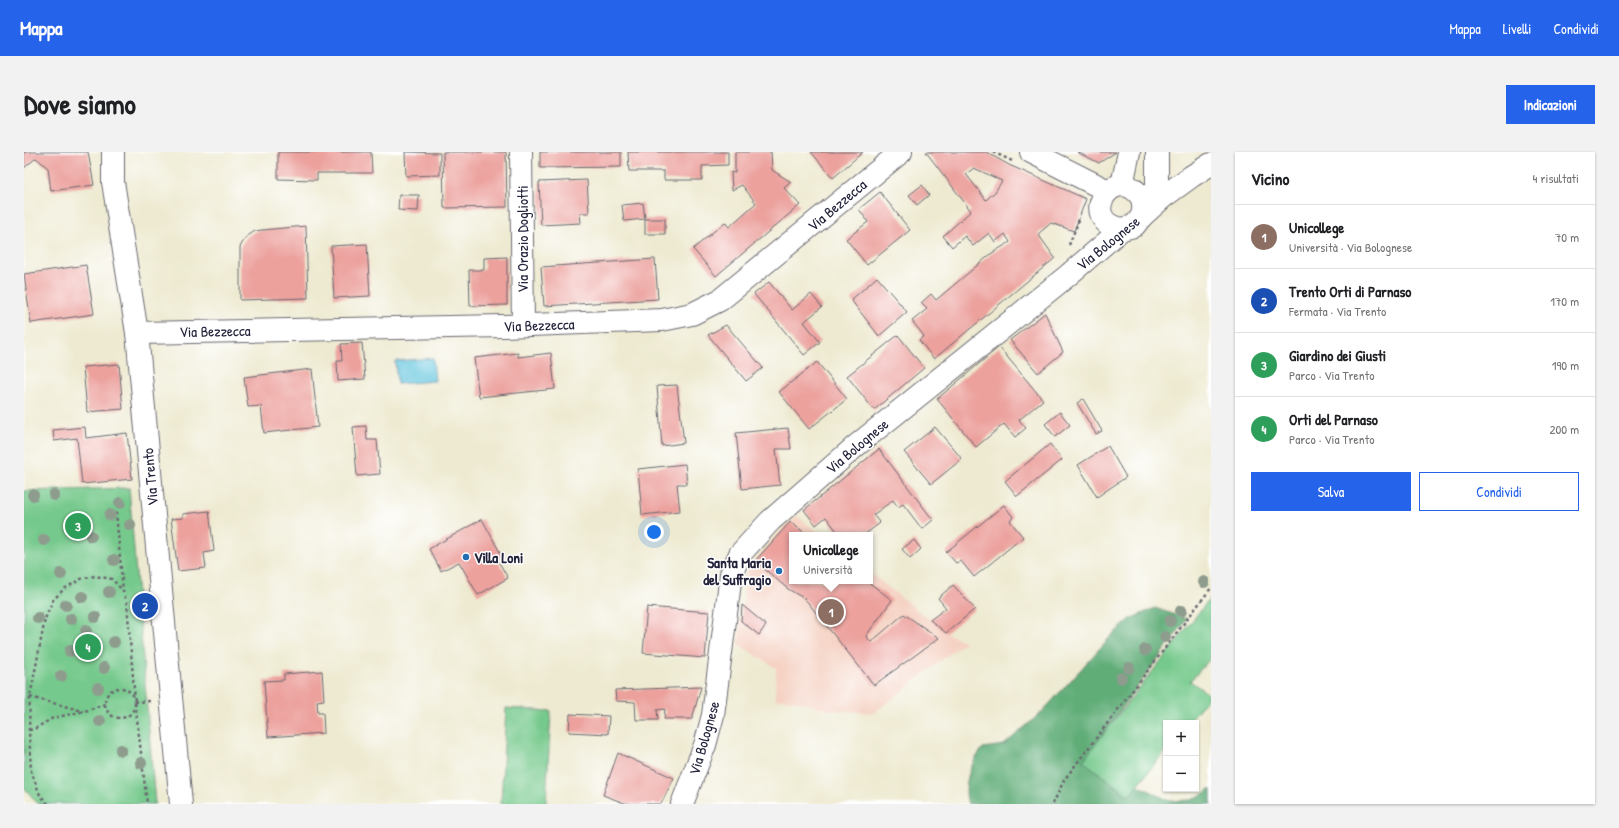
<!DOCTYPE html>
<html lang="it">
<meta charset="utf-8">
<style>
body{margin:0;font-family:"Patrick Hand",sans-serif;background:#f2f2f2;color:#202124}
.controls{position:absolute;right:12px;bottom:12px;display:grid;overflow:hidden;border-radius:0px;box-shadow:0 1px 3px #0004}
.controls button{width:36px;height:36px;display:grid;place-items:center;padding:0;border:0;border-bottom:1px solid #e0e0e0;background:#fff;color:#202124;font:20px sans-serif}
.you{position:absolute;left:630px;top:380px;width:14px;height:14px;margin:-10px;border:3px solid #fff;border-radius:50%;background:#1a73e8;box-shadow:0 0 0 6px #1a73e833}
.badge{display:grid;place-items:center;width:26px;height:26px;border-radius:50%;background:#2563eb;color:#fff;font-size:13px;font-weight:700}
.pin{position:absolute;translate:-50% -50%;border:2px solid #fff;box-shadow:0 1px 4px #0006}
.popup{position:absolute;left:765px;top:380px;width:84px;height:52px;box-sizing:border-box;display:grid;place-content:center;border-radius:0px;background:#fff;filter:drop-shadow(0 1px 3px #0005);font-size:13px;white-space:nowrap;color:#757577}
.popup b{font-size:15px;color:#202124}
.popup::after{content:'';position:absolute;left:50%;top:100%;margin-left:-8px;border:8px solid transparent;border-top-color:#fff}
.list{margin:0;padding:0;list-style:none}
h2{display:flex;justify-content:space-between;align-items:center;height:52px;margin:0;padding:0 16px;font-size:17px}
h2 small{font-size:13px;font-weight:400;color:#757577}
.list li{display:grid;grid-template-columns:26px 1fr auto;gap:12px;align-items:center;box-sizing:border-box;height:64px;padding:0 16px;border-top:1px solid #e0e0e0}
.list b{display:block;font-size:15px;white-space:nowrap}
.list p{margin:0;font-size:13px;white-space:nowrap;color:#757577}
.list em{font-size:13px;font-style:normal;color:#757577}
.actions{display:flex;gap:8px;padding:12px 16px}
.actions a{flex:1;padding:9px 0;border:1px solid #2563eb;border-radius:0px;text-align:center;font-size:14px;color:#2563eb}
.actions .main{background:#2563eb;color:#fff}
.map{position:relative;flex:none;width:1187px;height:652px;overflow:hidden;border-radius:0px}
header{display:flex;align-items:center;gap:24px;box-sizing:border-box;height:56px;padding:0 20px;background:#2563eb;color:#fff}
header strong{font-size:19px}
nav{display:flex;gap:22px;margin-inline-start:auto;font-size:14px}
.intro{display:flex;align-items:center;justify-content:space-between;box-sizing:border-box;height:96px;padding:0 24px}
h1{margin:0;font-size:28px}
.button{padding:10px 18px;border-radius:0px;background:#2563eb;color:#fff;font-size:14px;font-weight:700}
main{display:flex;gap:24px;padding:0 24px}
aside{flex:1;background:#fff;border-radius:0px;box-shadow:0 1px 3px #0004}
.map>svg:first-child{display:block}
.built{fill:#f5d2c3}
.green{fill:#76c98c;stroke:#4c7664}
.forest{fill:#60ad78;stroke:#41685a}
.water{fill:#60c5dd;stroke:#41748c}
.building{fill:#eca19d;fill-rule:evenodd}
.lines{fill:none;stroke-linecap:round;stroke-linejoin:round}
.minor-casing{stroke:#696870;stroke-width:24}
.major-casing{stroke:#696870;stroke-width:24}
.path{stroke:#696870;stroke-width:2.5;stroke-dasharray:3 3;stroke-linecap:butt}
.minor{stroke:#fff;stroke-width:22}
.major{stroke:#fff;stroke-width:22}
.tree{fill:#8e9c8e}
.poi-dot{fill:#1f6fb2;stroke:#fff;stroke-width:1.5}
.labels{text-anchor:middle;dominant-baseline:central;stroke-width:3;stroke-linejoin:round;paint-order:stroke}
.street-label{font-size:15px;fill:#22223b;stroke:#fff}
.poi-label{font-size:15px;font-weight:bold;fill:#22223b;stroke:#fff;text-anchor:start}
</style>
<header>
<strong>Mappa</strong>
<nav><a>Mappa</a><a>Livelli</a><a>Condividi</a></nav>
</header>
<div class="intro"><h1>Dove siamo</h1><a class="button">Indicazioni</a></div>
<main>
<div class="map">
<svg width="1187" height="652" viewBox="0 0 1187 652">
<rect width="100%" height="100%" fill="#fff"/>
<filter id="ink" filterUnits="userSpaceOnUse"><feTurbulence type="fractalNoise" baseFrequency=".025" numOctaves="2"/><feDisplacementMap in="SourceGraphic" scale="8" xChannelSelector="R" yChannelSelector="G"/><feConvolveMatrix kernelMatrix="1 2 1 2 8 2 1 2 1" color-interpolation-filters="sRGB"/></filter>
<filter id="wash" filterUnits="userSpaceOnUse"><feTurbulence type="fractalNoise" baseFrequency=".012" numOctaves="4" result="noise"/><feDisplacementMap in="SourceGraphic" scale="16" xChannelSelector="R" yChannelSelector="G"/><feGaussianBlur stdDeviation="0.9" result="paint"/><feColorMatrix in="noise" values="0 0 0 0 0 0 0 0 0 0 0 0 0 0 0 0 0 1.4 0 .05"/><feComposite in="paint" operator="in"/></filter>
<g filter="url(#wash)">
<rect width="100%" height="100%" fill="#eeead1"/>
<g class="built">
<path d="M773 364 797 383H768V409L746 390Z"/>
<path d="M731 409 765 437 771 429H846V421L922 481 941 490 850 561 805 558 769 548 751 547 752 516 714 492 721 430 723 420Z"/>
</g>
<g class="green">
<path d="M105 336 131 652H14L0 635V339Z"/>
<path d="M1187 445V506L1166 529 1186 543 1164 571H1142V598L1105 644 1058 609Z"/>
<path d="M482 556 527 559 522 652H477Z"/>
</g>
<path class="forest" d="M1131 456 1163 467 1059 609 1105 644 1114 633 1146 649 1168 648 1187 637V652H944C938 632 947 611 959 596L980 593 1018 560 1088 483 1108 466Z"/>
<path class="water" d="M409 206 411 229 373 232 371 209Z"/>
<g id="blocks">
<g class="building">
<path d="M0 0H64L70 33 27 39 24 16 12 6 0 16Z"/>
<path d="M254 0H347L348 21H293V28L254 27Z"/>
<path d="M381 0 416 1V23L382 24Z"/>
<path d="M419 0H482L483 55 420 56Z"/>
<path d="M516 0H597V15L516 16Z"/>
<path d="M604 0H704V13L678 14V28H640V19H605Z"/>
<path d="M711 0H747L748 18 767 30 760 36 776 53 692 124 669 97 701 70 705 75 732 51 718 33 708 38 707 20 711 21Z"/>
<path d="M787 0H839L809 26Z"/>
<path d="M902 0H962L985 13 1062 47 1050 79 1027 71 1014 82 1031 106 910 207 895 188 900 184 888 169 903 157 897 151 907 142 912 148 968 101 986 90 981 82 971 90 965 81 949 94 941 84 928 95 919 84 947 59ZM950 16 978 29 971 40 962 48 942 22Z"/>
<path d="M1053 0H1092L1075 11Z"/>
<path d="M563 28 565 61H556L557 71 517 73 515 30Z"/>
<path d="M898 33 905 43 893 53 885 43Z"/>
<path d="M856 40 886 78 843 113 822 87 844 70 835 57Z"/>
<path d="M375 43H395L394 59 374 58Z"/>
<path d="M619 51 621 67 600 69 598 53Z"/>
<rect x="621" y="67" width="20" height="15"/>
<path d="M282 74 284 146 216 148V95L222 85 231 79 238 78Z"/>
<path d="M343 92 346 144 310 146 307 94Z"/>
<path d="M483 105V153L446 154 445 118H460V106Z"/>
<path d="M631 107 634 147 520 154 517 115Z"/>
<path d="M62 113 70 162 7 171 0 122Z"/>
<path d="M853 125 883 160 855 184 827 148Z"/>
<path d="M745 130 768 158 787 142 798 155 780 170 796 190 780 203 730 142Z"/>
<path d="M1021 161 1039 200 1014 221 986 188Z"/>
<path d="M702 173 739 216 722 229 684 183Z"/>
<path d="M874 183 900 216 850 258 823 224Z"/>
<path d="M338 191 341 227 314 229 313 209H318L317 192Z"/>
<path d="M975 195 1019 248 995 268 1002 276 991 285 980 272 952 295 913 247Z"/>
<path d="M494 201V205L527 201 531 237 455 245 450 206Z"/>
<path d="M793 210 823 247 785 277 755 240Z"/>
<path d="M95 212 99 257 63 260 59 215Z"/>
<path d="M288 217 294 275 240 281 237 254 224 255 220 225Z"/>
<path d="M653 233 660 291 638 294 633 234Z"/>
<path d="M1059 247 1078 279 1072 282 1053 251Z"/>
<path d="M1036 260 1046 273 1031 285 1021 272Z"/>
<path d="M342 274 343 288H353L356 322 333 324 329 275Z"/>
<path d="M61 275 62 286 103 281 108 327 58 332 53 286 30 289 29 278Z"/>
<path d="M911 275 938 307 907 332 880 300Z"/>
<path d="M764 276 767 297H752L756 333 718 337 712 281Z"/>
<path d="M1026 292 1038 308 993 344 981 329Z"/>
<path d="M1084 294 1102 325 1073 345 1054 313Z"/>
<path d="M855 297 909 368 898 377 879 352 874 355 869 348 849 363 856 371 840 383H816L802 365 792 373 780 358Z"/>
<path d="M661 312 663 332H653L656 359 618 363 614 317Z"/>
<path d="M980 353 989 365 986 369 999 385 950 425 937 409 932 411 922 400Z"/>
<path d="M185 359 190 399 180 401 182 416 154 419 147 367 159 366V362Z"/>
<path d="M458 367 478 404 473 407 484 426 454 443 435 410 417 419 405 397Z"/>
<path d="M766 370 784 383H768V429H843L868 448 842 484 847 490 880 462 915 486 850 533 781 447 764 437 731 409Z"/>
<path d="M890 388 897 397 886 407 878 397Z"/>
<path d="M929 433 951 457 922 481 906 468 922 456 914 446Z"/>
<path d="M718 453 742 473 735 483 717 469Z"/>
<path d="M623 455 685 460 681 506 619 501Z"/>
<path d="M298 519 300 548 293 549 294 561H299L300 581 244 585 240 529 260 528V522Z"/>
<path d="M677 535 668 567H640L641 557 633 558 634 568H612L611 550 592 549 591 538Z"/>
<path d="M546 562 585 564 584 582 545 580Z"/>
<path d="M594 601 650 626 637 652H603L579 643Z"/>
</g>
</g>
</g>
<g filter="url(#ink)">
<use href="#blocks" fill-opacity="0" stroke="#696870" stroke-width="1"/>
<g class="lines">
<defs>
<g id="minor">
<path d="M497 0 499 173"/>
<path d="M1133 0V37"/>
<path d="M1098 33 1105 0"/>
<path d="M113 181 480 174 638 168 668 162 696 148 877 0"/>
</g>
<g id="major">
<path d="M89 0V30L113 181 157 652"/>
<path d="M1007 0 1084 39"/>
<path d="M1098 77C1054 70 1086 13 1114 41 1120 47 1120 56 1118 64"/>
<path d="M658 652 681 593 689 563 707 422 716 402 746 369 833 293 1042 125 1098 77 1110 74 1118 64 1139 45 1168 24 1187 12"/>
</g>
</defs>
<use href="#minor" class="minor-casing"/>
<use href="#major" class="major-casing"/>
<g class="path">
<path d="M969 0 988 9"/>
<path d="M1045 93 1056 65"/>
<path d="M92 360 99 439"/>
<circle cx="96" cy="551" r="15"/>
<path d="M6 545 59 559"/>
<path d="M111 550 127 549"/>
<path d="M5 578 10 577 29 566 61 559 81 552"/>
<path d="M24 652 16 643 7 619 5 578 6 545 21 467 29 448 40 437 57 427 71 424 88 427 99 439 103 451 111 550 123 652"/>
<path d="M1029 652 1040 628 1187 436"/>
</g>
<use href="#minor" class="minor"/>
<use href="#major" class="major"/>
</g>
<g class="tree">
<circle cx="9" cy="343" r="6"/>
<circle cx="30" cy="343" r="6"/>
<circle cx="96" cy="351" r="6"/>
<circle cx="86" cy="363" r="6"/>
<circle cx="106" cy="373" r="6"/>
<circle cx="67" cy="384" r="6"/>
<circle cx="20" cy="388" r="6"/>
<circle cx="90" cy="408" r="6"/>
<circle cx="37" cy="422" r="6"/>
<circle cx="1180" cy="430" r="6"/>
<circle cx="85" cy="440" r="6"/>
<circle cx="58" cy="445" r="6"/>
<circle cx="42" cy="453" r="6"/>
<circle cx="1157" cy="459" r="6"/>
<circle cx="71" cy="465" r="6"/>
<circle cx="14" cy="466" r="6"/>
<circle cx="47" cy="467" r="6"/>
<circle cx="1146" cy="469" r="6"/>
<circle cx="62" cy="478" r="6"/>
<circle cx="1141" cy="485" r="6"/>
<circle cx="90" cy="490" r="6"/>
<circle cx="1121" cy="498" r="6"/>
<circle cx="46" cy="499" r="6"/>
<circle cx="80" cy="516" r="6"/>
<circle cx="1105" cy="516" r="6"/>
<circle cx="37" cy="524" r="6"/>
<circle cx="1097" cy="526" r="6"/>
<circle cx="74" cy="536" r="6"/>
<circle cx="76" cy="569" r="6"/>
<circle cx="97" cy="598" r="6"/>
<circle cx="117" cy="611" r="6"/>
</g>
</g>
<g class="poi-dot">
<circle cx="442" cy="405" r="4"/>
<circle cx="755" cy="419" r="4"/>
</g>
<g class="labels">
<g class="street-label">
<text transform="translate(813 53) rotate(-40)">Via Bezzecca</text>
<text transform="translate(498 87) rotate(-90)">Via Orazio Dogliotti</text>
<text transform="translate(1084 91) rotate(-39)">Via Bolognese</text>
<text transform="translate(515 173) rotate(-2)">Via Bezzecca</text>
<text transform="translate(191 179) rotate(-1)">Via Bezzecca</text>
<text transform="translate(833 294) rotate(-40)">Via Bolognese</text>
<text transform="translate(126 325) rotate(-95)">Via Trento</text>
<text transform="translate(680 586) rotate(-74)">Via Bolognese</text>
</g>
<g class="poi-label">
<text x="450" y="405">Villa Loni</text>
<text x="747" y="410" text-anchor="end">Santa Maria<tspan x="747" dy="17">del Suffragio</tspan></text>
</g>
</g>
</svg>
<div class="controls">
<button>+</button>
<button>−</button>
</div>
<div class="you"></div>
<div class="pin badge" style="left:807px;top:460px;background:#8d6e63">1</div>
<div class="popup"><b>Unicollege</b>Università</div>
<div class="pin badge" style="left:121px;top:454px;background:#1a4fb4">2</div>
<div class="pin badge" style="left:54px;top:374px;background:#2e9e5b">3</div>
<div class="pin badge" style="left:64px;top:495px;background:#2e9e5b">4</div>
</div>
<aside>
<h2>Vicino<small>4 risultati</small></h2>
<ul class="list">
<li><span class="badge" style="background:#8d6e63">1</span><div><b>Unicollege</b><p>Università · Via Bolognese</p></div><em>70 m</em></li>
<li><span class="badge" style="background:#1a4fb4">2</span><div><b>Trento Orti di Parnaso</b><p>Fermata · Via Trento</p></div><em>170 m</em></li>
<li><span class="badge" style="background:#2e9e5b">3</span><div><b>Giardino dei Giusti</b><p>Parco · Via Trento</p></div><em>190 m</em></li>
<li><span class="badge" style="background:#2e9e5b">4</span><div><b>Orti del Parnaso</b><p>Parco · Via Trento</p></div><em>200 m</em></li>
</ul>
<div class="actions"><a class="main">Salva</a><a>Condividi</a></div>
</aside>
</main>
